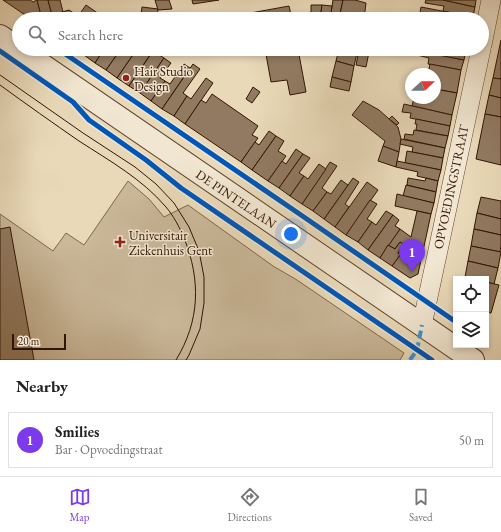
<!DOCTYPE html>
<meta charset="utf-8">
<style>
body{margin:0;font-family:"EB Garamond",serif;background:#f6f6f6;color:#222}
.controls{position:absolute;right:12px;bottom:12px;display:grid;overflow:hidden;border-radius:0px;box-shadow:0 2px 6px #0003}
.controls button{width:36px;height:36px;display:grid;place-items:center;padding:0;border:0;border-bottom:1px solid #e0e0e0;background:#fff;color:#222;font:20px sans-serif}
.compass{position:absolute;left:405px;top:68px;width:36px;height:36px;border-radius:50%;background:#fff;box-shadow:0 2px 6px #0003;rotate:68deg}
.scale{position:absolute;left:12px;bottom:10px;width:54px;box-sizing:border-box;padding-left:4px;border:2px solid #311403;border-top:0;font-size:11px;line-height:14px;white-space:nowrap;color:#311403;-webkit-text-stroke:3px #f1e6d1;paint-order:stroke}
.you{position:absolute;left:291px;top:234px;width:14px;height:14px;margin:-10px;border:3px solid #fff;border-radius:50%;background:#1a73e8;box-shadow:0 0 0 6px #1a73e833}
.badge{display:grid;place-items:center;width:26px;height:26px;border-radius:50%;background:#7c3aed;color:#fff;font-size:13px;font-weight:700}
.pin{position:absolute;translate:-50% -33px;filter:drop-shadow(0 1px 2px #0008)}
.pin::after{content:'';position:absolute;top:21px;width:14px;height:12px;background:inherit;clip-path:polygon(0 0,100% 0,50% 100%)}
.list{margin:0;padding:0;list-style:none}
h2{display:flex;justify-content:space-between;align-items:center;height:52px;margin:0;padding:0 16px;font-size:17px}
h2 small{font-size:13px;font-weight:400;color:#767676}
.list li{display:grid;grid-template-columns:26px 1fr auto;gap:12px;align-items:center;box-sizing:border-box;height:56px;margin:0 8px 8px;padding:0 8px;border:1px solid #e0e0e0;border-radius:0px}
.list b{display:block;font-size:15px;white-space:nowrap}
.list p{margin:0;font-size:13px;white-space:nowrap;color:#767676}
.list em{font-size:13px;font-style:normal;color:#767676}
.icon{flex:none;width:22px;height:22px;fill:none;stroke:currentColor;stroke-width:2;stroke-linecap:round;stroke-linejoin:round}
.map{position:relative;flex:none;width:501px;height:360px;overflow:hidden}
.search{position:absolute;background:#fff;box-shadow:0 2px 6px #0003;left:12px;right:12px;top:12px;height:44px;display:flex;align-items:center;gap:10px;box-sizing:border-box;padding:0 14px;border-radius:22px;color:#767676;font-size:15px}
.sheet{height:116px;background:#fff}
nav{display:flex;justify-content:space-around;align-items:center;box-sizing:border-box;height:56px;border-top:1px solid #e0e0e0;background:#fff;font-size:11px;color:#767676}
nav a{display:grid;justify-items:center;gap:2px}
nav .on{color:#7c3aed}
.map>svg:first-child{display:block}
.green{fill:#cab899;stroke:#7e664e}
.building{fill:#917a61;stroke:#311403}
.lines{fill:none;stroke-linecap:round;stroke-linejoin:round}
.minor-casing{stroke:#5f4530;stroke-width:20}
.tertiary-casing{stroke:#5f4530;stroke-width:24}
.minor{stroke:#f1e6d1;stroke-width:19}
.tertiary{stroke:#f1e6d1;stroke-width:22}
.tram{stroke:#311403;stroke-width:1}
.quiet{stroke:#3d93d1;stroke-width:4;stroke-dasharray:8 4;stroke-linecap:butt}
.cycleway-casing{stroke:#f1e6d1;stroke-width:8}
.cycleway{stroke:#0057b8;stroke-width:5}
.poi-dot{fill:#8f2418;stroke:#f1e6d1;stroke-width:1.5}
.labels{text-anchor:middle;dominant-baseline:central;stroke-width:3;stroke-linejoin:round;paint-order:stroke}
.poi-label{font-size:13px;fill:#311403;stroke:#f1e6d1;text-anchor:start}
.street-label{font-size:13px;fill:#311403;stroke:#f1e6d1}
</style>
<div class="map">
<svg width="501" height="360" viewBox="0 0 501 360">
<rect width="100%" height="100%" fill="#e9d9b8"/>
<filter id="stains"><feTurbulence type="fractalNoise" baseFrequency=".005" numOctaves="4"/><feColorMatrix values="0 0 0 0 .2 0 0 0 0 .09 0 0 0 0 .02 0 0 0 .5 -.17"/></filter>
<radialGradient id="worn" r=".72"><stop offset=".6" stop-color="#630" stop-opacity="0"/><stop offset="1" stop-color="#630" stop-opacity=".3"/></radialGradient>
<path class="green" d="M128 181 149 199 164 217 188 205 273 266 297 280 404 353 400 360H0V214L53 251 66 233 84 245Z"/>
<g class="building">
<path d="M3 0H30L33 2 37 0 42 19H31Z"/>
<path d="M37 0H48L52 15 51 19H42Z"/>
<path d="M48 0H60L63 12 52 15Z"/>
<path d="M155 0H169L172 9 158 10Z"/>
<path d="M192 0H219L193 4Z"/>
<path d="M333 0H343L339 19H330Z"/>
<path d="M343 0H355L366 3 364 19H339Z"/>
<path d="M426 0H443L475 7 473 17 443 11 444 6 425 3Z"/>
<path d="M443 0H476L475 7Z"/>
<path d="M86 5 96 12 91 19H76Z"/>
<path d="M311 5H322L320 19H311Z"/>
<path d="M322 5 332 6 330 19H320Z"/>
<path d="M289 6 292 19H218Z"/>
<path d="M142 7 158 9 157 18 141 15Z"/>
<path d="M421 7 473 17 472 19 425 18 426 15 420 13Z"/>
<path d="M69 10 78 16 76 19H51L52 15Z"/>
<path d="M96 12 107 19H91Z"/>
<path d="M501 40V79L493 78Z"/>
<path d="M75 49H88L84 55Z"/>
<path d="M88 49H104L95 63 84 55Z"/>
<path d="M104 49H121L106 70 95 63Z"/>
<path d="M121 49H137L117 78 106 70Z"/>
<path d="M137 49H154L129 86 117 78Z"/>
<path d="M265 49H298L306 92 290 95 287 80 271 82Z"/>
<path d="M339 49H358L354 66 336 61Z"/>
<path d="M369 49H388L386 55 369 51Z"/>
<path d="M414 49 464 60 461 70 428 64 429 58 413 54Z"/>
<path d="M434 49H466L464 60 433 54Z"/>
<path d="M359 50 369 52 366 67 356 65Z"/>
<path d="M153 51 164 58 140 93 129 86Z"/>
<path d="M164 58 171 63 160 78 165 81 151 101 140 93Z"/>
<path d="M336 61 354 66 351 82 332 77Z"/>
<path d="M184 64 190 68 162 109 151 101 165 81 170 84Z"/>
<path d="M193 64 200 69 183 93 187 96 174 116 162 109Z"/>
<path d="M430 64 461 70 457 93 435 89V74H428Z"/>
<path d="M332 77 351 82 349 91 330 87Z"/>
<path d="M206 78 213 83 185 124 174 116 187 96 191 99Z"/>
<path d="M493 78 501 79V98L489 95Z"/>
<path d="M253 87 260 92 252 103 246 99Z"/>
<path d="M435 89 457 93 452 115 412 106 414 98H435Z"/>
<path d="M212 94 258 126 252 135 258 138 241 162 185 124 201 100 206 103Z"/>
<path d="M489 95 501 98V117L485 114Z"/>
<path d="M363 101 379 110 398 127 401 139 399 152 383 146 385 141 352 115Z"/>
<path d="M404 104 452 115 450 126 410 118 411 113 402 112Z"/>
<path d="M485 114 501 117V165L476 159Z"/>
<path d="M392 116 399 123 397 125 389 119Z"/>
<path d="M416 119 450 126 448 136 416 130 417 124H415Z"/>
<path d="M414 130 448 136 445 148 404 139 405 134 413 135Z"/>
<path d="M269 131 276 136 252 170 241 162 255 142 259 145Z"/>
<path d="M276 136 284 141 278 151 286 156 268 181 252 170Z"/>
<path d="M401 139 445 148 443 158 412 152 413 147 400 144Z"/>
<path d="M383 146 399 152 396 167 378 161Z"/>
<path d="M296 149 303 154 279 188 268 181 282 161 286 164Z"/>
<path d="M407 151 443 158 441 170 405 163Z"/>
<path d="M303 154 310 158 299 173 304 176 290 196 279 188Z"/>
<path d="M397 161 441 170 438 181 417 176 418 172 396 167Z"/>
<path d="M330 162 337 166 322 188 327 192 313 211 302 204Z"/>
<path d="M319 164 326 169 302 204 290 196 304 176 308 179Z"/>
<path d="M353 178 359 182 345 204 349 207 335 227 324 219Z"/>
<path d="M408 178 425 181 426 178 438 181 436 192 407 185Z"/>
<path d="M341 180 348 185 324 219 313 211 327 192 331 194Z"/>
<path d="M367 182 378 190 346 235 335 227Z"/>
<path d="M406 185 436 192 434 203 403 196Z"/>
<path d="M397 194 434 203 431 214 395 206Z"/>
<path d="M481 197 501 201V219L477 213Z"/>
<path d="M370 200 377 204 367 219 372 222 358 242 346 235Z"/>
<path d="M386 211 393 215 368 250 358 242 372 222 376 225Z"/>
<path d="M417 211 431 214 418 274 410 278 392 266 400 255 398 253 403 244 400 242 395 249 388 245 400 229 411 237Z"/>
<path d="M477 213 501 219V235L474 229Z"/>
<path d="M393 215 399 220 395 226 400 229 380 258 368 250Z"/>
<path d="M10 227 34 360H0V229Z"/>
<path d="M474 229 501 235V245L500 252 471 246Z"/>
<path d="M400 242 403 244 398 253 400 255 392 266 380 258 388 245 395 249Z"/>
<path d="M471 246 501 252 498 268 468 261Z"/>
<path d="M468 261 498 268 494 284 486 282V279H473L465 277Z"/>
<path d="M486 282 499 285 491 313 486 312Z"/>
</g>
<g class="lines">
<defs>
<g id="minor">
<path d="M482 45 491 0"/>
<path d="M422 325 481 49"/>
</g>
<path id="tertiary" d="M0 36 473 360"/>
</defs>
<use href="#minor" class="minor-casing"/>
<use href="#tertiary" class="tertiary-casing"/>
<use href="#minor" class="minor"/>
<use href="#tertiary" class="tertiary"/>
<g class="tram">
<path d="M0 75 83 133 135 167 156 184 174 203 189 227 199 251 204 277V303L200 329 189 355 186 360"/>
<path d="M0 85C26 104 53 123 79 141 110 161 142 179 166 207 173 215 180 228 184 238 201 280 200 321 176 360"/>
</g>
<path class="quiet" d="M410 360 417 350 422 325"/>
<defs>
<g id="cycleway">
<path d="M58 49 301 215 456 322"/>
<path d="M0 51 73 102 89 120 146 160 181 188 432 360"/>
</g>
</defs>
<use href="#cycleway" class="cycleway-casing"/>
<use href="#cycleway" class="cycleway"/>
</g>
<g class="poi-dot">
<circle cx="126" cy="78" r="4"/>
<path d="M118 236h4v4h4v4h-4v4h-4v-4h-4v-4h4z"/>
</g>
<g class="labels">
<g class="poi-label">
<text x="134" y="71">Hair Studio<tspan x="134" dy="15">Design</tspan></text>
<text x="129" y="235">Universitair<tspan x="129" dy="15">Ziekenhuis Gent</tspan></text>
</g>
<g class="street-label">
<text transform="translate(451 187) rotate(-78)">OPVOEDINGSTRAAT</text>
<text transform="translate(236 199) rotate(34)">DE PINTELAAN</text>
</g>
</g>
<rect width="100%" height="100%" filter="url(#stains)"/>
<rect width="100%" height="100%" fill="url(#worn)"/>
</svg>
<div class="controls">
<button><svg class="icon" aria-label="locate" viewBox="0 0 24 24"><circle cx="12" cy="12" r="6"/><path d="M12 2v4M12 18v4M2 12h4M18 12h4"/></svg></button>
<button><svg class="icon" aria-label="layers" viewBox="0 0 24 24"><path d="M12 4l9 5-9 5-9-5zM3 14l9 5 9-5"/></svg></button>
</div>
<svg class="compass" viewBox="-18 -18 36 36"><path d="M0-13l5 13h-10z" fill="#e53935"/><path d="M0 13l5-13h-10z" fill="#767676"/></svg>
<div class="scale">20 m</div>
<div class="you"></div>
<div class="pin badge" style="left:412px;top:272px">1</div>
<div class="search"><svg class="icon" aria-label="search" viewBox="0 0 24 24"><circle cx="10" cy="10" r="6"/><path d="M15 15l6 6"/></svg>Search here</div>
</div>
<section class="sheet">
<h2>Nearby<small></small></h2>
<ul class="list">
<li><span class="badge">1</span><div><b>Smilies</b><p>Bar · Opvoedingstraat</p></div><em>50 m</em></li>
</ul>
</section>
<nav>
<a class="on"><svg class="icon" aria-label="map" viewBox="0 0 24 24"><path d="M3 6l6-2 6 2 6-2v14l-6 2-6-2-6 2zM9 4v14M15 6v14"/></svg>Map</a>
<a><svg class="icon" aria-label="directions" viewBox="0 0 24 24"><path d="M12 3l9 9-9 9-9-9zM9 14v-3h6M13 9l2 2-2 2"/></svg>Directions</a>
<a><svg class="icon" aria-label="saved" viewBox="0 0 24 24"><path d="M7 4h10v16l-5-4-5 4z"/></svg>Saved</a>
</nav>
